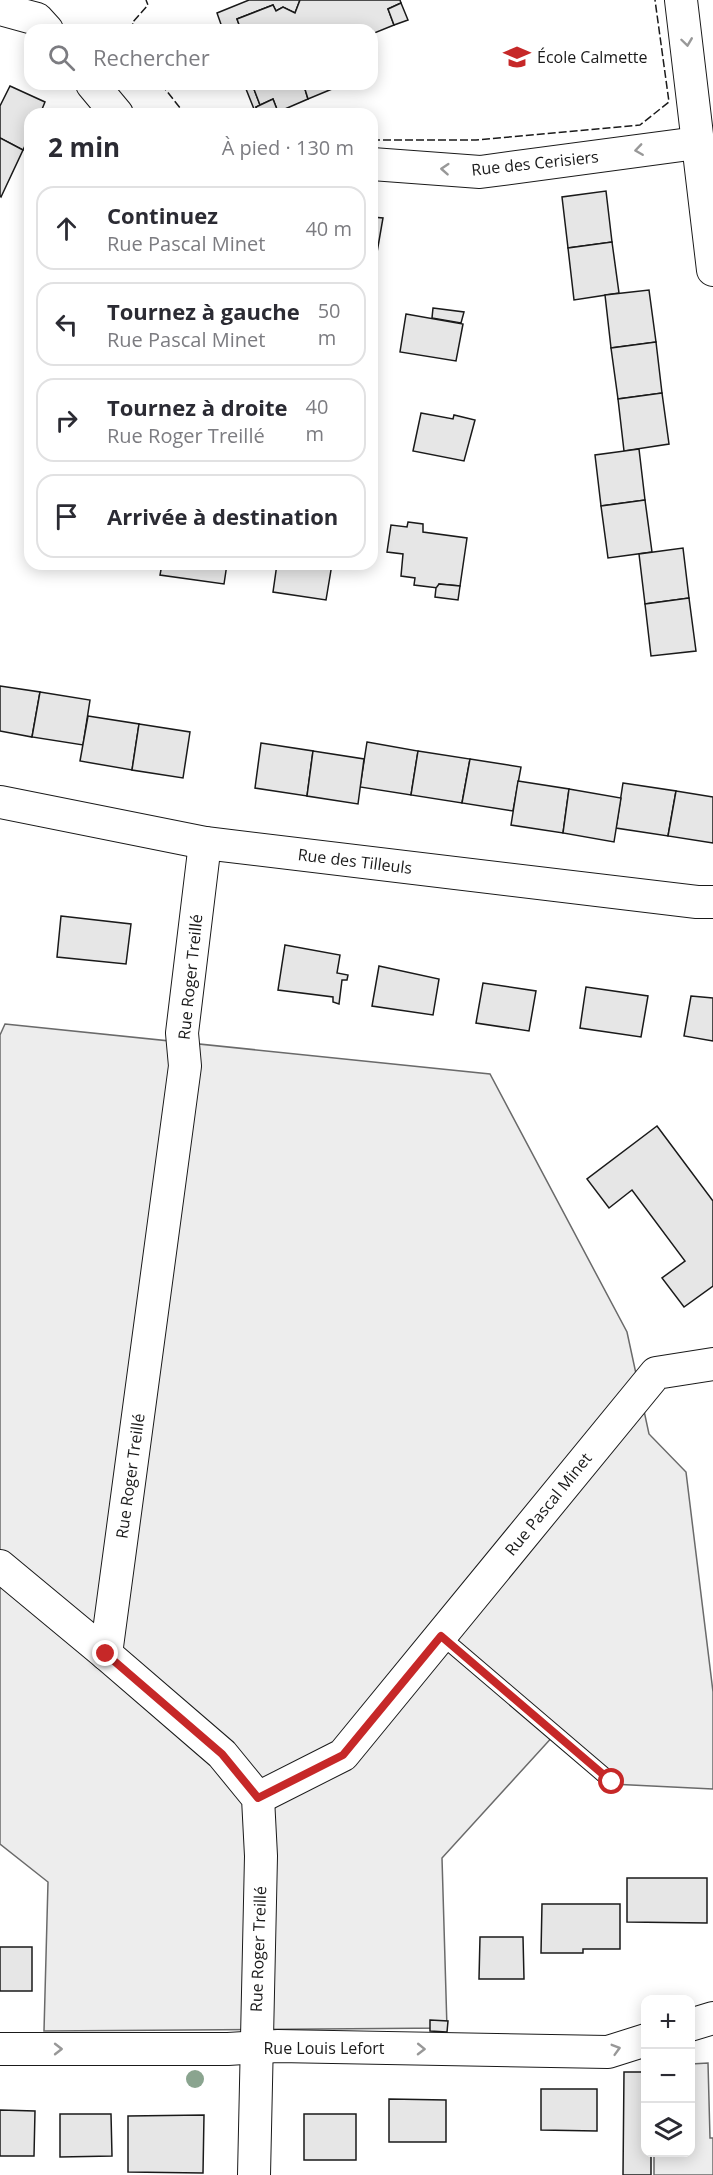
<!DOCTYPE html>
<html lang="fr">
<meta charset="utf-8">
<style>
body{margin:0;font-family:"Open Sans",sans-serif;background:#f7f7f7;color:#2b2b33}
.controls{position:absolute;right:18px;bottom:18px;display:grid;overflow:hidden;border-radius:12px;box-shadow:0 3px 15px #0003}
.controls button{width:54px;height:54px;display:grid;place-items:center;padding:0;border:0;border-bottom:2px solid #e1e1e2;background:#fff;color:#2b2b33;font:30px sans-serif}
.stop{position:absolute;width:18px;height:18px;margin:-14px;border:4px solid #c62828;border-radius:50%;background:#fff}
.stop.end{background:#c62828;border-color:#fff;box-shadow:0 2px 6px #0008}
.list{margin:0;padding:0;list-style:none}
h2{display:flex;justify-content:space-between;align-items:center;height:78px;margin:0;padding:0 24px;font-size:26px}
h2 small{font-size:20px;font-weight:400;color:#7c7c81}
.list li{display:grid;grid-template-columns:39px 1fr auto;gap:18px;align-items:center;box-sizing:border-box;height:84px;margin:0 12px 12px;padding:0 12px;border:2px solid #e1e1e2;border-radius:18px}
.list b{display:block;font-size:22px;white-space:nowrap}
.list p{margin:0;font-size:20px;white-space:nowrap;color:#7c7c81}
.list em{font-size:20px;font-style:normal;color:#7c7c81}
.icon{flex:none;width:33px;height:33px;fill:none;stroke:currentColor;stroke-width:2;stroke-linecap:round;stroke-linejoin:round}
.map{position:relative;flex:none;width:713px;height:2175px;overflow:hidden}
.search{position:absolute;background:#fff;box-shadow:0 3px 15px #0003;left:24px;top:24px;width:354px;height:66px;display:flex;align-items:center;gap:15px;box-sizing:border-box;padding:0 21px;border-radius:18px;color:#7c7c81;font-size:22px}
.panel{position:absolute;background:#fff;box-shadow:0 3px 15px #0003;left:24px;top:108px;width:354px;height:462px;border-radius:18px}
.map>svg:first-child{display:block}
.built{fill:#ededed;stroke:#6a6a6a;stroke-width:1.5}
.building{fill:#e6e6e6;stroke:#1a1a1a;stroke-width:1.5}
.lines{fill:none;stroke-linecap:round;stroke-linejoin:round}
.service-casing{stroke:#1a1a1a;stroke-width:17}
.minor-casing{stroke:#1a1a1a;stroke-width:34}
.service{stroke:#fff;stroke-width:15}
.minor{stroke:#fff;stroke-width:32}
.fence{stroke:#1a1a1a;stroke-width:1.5;stroke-dasharray:8 3;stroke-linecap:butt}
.tree{fill:#8aa48f}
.oneway{stroke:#989898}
.route{stroke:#c62828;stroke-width:8}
.labels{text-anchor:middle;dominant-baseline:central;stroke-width:4.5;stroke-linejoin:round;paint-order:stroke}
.poi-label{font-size:16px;fill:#1a1a1a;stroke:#fff;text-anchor:start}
.street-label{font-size:16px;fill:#1a1a1a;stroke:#fff}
</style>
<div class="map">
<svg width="713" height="2175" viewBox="0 0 713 2175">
<rect width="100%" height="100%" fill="#fff"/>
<g class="built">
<path d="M5 1024 490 1074 627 1332 649 1434 686 1472 713 1692V1789L611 1784 555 1734 442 1858 447 2028 44 2031 48 1882 0 1844V1035Z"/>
<path d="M708 2063 710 2138H713V2175H654V2153L690 2152 691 2064Z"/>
</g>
<g class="building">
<path d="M249 0H300L295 13 283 7 276 11 273 5 237 19 241 30H223L217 13Z"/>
<path d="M300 0H400L401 3 388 9 394 25 372 34V30H241L237 19 273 5 276 11 283 7 295 13Z"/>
<path d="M401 3 408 20 394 25 388 9Z"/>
<path d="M244 84H252L260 105 256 107 259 114H256Z"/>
<path d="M252 84H310L304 86 308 99 278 112 273 99 260 105Z"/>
<path d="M310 84H330L332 89 308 99 304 86Z"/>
<path d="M10 86 45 102 40 114H30V135L23 150 0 138V106Z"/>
<path d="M273 99 278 112 259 114 256 107Z"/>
<path d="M0 138 23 150 1 197 0 196Z"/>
<path d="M606 191 612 242 568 248 562 197Z"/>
<path d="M372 217 383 218 375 264 372 263Z"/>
<path d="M612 242 619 293 574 300 568 248Z"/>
<path d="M649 290 656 342 611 348 605 295Z"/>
<path d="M433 308 464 312 461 323 432 318Z"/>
<path d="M406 314 463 324 456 361 400 352Z"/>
<path d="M656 342 662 393 618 399 611 348Z"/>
<path d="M662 393 669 444 624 451 618 399Z"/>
<path d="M421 413 453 419 454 415 475 420 464 461 413 451Z"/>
<path d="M639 449 645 500 601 506 595 455Z"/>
<path d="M645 500 652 552 608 558 601 506Z"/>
<path d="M408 522 423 524V532L467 538 460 586 439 584 438 588 414 585 415 578 401 576 403 554 387 552 391 525 407 527Z"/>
<path d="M683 548 689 598 645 604 639 554Z"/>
<path d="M162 564H227L224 584 160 575Z"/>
<path d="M277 564H332L326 600 273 592Z"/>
<path d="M439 584 460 586 458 600 435 597 436 588Z"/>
<path d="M689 598 696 651 651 656 645 604Z"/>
<path d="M0 686 40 692 32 737 0 731Z"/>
<path d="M40 692 90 700 83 745 32 737Z"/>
<path d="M88 716 139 724 132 770 80 761Z"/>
<path d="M139 724 190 732 183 778 132 770Z"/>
<path d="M367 742 418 751 411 795 360 787Z"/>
<path d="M261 743 313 751 307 796 255 788Z"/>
<path d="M313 751 364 759 358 804 307 796Z"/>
<path d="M418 751 470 759 462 803 411 795Z"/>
<path d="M470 759 521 767 513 811 462 803Z"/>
<path d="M518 781 569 789 563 833 511 825Z"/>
<path d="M623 783 676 791 668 836 616 828Z"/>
<path d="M569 789 621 798 614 842 563 833Z"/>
<path d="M676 791 713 797V843L668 836Z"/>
<path d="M61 916 131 924 126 964 57 957Z"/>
<path d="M285 945 340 955 337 973 348 975 347 980H342L339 1004 333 1002V997L278 990Z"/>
<path d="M379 966 439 979 433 1015 372 1006Z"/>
<path d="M483 983 536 991 529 1031 476 1023Z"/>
<path d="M586 987 648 996 641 1037 580 1028Z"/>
<path d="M691 996 713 998V1041L684 1036Z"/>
<path d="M657 1126 713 1201V1286L684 1307 662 1278 685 1261 632 1190 609 1208 587 1179Z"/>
<path d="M627 1878H707V1923L627 1922Z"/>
<path d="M542 1904H620V1949H583V1953H541Z"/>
<path d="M480 1937H523L524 1979H479Z"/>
<rect x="0" y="1947" width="32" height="44"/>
<path d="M430 2020 448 2021 447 2032 430 2031Z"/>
<path d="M624 2072H646V2152H651V2175H623Z"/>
<path d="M541 2089H597V2131L541 2130Z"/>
<path d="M389 2099 446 2100V2142H389Z"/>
<path d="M0 2110 35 2111 34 2156H0Z"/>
<path d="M60 2114H111L112 2156 60 2157Z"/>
<rect x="304" y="2114" width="52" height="46"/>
<path d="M204 2115 203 2173 128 2172V2116Z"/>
</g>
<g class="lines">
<defs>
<path id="service" d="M441 1636 612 1782"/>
<g id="minor">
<path d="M681 0 713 270"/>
<path d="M0 9 37 19 47 30"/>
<path d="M92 84 117 114"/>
<path d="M372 164 480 172 697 143"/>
<path d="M0 802 205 843 697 902H713"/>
<path d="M0 1566 106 1654 222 1754 258 1798 261 1856 254 2175"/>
<path d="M106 1654 185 1066 182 1033 205 843"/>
<path d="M258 1798 343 1755 656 1373 713 1364"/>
<path d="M690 2025 713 2018"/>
<path d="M0 2049H228L278 2046 608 2052 646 2040"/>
</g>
</defs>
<use href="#service" class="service-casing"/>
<use href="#minor" class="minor-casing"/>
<use href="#service" class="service"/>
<use href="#minor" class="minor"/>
<g class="fence">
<path d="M137 30 132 23 148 5 146 0"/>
<path d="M161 84 185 114"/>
<path d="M372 140H476L640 125 669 102 655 0"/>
</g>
</g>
<circle class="tree" cx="195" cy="2079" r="9"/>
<defs><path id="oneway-chevron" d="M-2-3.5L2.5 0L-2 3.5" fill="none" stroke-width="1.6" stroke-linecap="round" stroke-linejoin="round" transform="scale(1.5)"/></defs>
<g class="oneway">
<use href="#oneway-chevron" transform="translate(687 42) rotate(82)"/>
<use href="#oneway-chevron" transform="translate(639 150) rotate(172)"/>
<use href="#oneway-chevron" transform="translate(445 169) rotate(-176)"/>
<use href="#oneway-chevron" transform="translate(58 2049)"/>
<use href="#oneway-chevron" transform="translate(421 2049) rotate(1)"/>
<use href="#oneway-chevron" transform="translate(616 2049) rotate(-16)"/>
</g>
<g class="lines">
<path class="route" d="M106 1654 222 1754 258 1798 343 1755 441 1636 612 1782"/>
</g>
<defs>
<symbol id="school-bare" viewBox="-9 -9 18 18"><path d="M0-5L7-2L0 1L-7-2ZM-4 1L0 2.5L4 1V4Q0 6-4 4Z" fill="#c62828" stroke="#fff" stroke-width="2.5" paint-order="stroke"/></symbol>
</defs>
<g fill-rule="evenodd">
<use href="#school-bare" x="498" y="38" width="38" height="38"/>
</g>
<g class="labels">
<g class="poi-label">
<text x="537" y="57">École Calmette</text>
</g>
<g class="street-label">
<text transform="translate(535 163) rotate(-6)">Rue des Cerisiers</text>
<text transform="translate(355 861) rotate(7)">Rue des Tilleuls</text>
<text transform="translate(190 977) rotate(-84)">Rue Roger Treillé</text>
<text transform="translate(130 1476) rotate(-82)">Rue Roger Treillé</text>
<text transform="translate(548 1504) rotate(-51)">Rue Pascal Minet</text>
<text transform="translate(258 1949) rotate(-88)">Rue Roger Treillé</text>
<text x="324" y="2048">Rue Louis Lefort</text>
</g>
</g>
</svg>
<div class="controls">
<button>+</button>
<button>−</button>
<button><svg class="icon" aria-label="layers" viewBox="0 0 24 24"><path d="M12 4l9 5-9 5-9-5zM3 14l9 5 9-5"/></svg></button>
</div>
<div class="stop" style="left:612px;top:1782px"></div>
<div class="stop end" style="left:106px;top:1654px"></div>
<div class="search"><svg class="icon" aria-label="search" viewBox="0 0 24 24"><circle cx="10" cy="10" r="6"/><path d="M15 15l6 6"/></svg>Rechercher</div>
<section class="panel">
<h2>2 min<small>À pied · 130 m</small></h2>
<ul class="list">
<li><svg class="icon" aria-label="ahead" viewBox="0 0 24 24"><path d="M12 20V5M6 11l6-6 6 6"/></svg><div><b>Continuez</b><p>Rue Pascal Minet</p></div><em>40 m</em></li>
<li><svg class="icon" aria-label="left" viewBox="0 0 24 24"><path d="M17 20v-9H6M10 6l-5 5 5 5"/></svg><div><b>Tournez à gauche</b><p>Rue Pascal Minet</p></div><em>50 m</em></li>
<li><svg class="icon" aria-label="right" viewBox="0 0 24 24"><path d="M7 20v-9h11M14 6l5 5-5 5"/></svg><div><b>Tournez à droite</b><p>Rue Roger Treillé</p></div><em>40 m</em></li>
<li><svg class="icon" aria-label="arrive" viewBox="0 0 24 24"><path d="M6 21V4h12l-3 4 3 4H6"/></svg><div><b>Arrivée à destination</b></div></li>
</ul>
</section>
</div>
